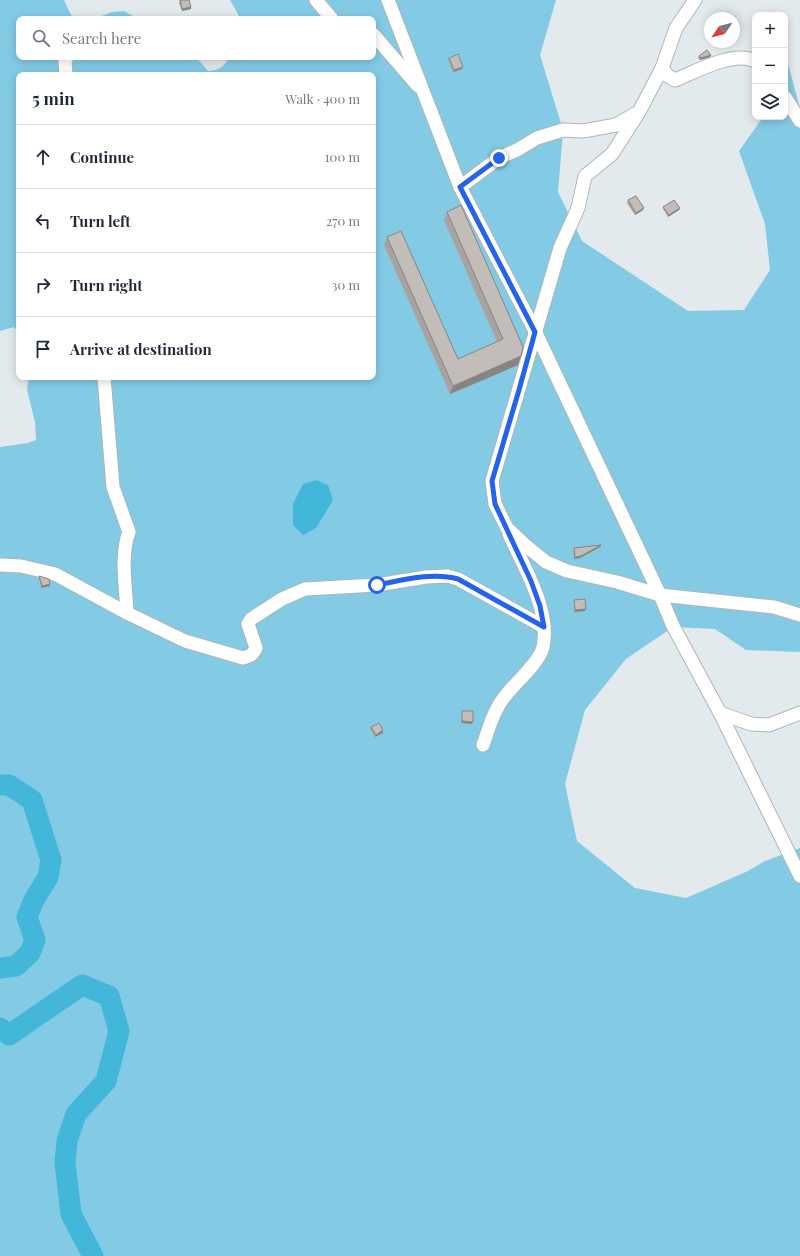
<!DOCTYPE html>
<meta charset="utf-8">
<style>
body{margin:0;font-family:"Playfair Display",serif;background:#f6f6f7;color:#1f2937}
.controls{position:absolute;right:12px;top:12px;display:grid;overflow:hidden;border-radius:8px;box-shadow:0 2px 10px #0003}
.controls button{width:36px;height:36px;display:grid;place-items:center;padding:0;border:0;border-bottom:1px solid #e0e1e3;background:#fff;color:#1f2937;font:20px sans-serif}
.compass{position:absolute;left:704px;top:12px;width:36px;height:36px;border-radius:50%;background:#fff;box-shadow:0 2px 10px #0003;rotate:235deg}
.stop{position:absolute;width:12px;height:12px;margin:-9px;border:3px solid #2563eb;border-radius:50%;background:#fff}
.stop.end{background:#2563eb;border-color:#fff;box-shadow:0 1px 4px #0008}
.list{margin:0;padding:0;list-style:none}
h2{display:flex;justify-content:space-between;align-items:center;height:52px;margin:0;padding:0 16px;font-size:17px}
h2 small{font-size:13px;font-weight:400;color:#747a83}
.list li{display:grid;grid-template-columns:26px 1fr auto;gap:12px;align-items:center;box-sizing:border-box;height:64px;padding:0 16px;border-top:1px solid #e0e1e3}
.list b{display:block;font-size:15px;white-space:nowrap}
.list em{font-size:13px;font-style:normal;color:#747a83}
.icon{flex:none;width:22px;height:22px;fill:none;stroke:currentColor;stroke-width:2;stroke-linecap:round;stroke-linejoin:round}
.map{position:relative;flex:none;width:800px;height:1256px;overflow:hidden}
.search{position:absolute;background:#fff;box-shadow:0 2px 10px #0003;left:16px;top:16px;width:360px;height:44px;display:flex;align-items:center;gap:10px;box-sizing:border-box;padding:0 14px;border-radius:8px;color:#747a83;font-size:15px}
.panel{position:absolute;background:#fff;box-shadow:0 2px 10px #0003;left:16px;top:72px;width:360px;height:308px;border-radius:8px}
.map>svg:first-child{display:block}
.green{fill:#83cbe4}
.water{fill:#43b7da}
.lines{fill:none;stroke-linecap:round;stroke-linejoin:round}
.river{stroke:#43b7da;stroke-width:21}
.minor-casing{stroke:#aeb5b7;stroke-width:15}
.minor{stroke:#fff;stroke-width:13}
.wall{fill:#a8a39f}
.shaded-wall{fill:#888482}
.building{fill:#c3bdb9;stroke:#888482}
.route{stroke:#2563eb;stroke-width:5}
</style>
<div class="map">
<svg width="800" height="1256" viewBox="0 0 800 1256">
<rect width="100%" height="100%" fill="#e3eaed"/>
<g class="green">
<path d="M0 0H64L71 15 82 19H19V57H196L208 71C219 71 224 66 230 57H373V19H238V14L230 0H556L540 55 563 130 558 192 582 241 688 311 744 310 770 270 765 224 739 151 763 117H785V53L800 108V652L746 650 715 629 673 627 626 659 585 710 565 784 577 841 635 888 686 898 748 871 765 861 800 848V1256H0V447L28 443 36 440 35 422 27 390 29 377H119L120 379 145 377H373V75H19V333L14 327 0 331Z"/>
<path d="M124 11 135 17 160 19H94L112 12Z"/>
</g>
<path class="water" d="M316 480 328 485 333 500 316 528 303 535 293 525V504L303 484Z"/>
<g class="lines">
<g class="river">
<path d="M0 785H9L32 800 51 860 48 877 34 900 27 917 35 940 30 953 16 966 0 968"/>
<path d="M0 1028 9 1035 82 985 109 996 119 1031 106 1081 76 1114 67 1141 65 1163 71 1214 93 1256"/>
</g>
<defs>
<g id="minor">
<path d="M316 0 332 19"/>
<path d="M388 0 460 187 535 331 660 595 673 626 720 713 800 876"/>
<path d="M695 0 676 28 662 68 639 112 612 154 585 176 578 208 560 248 492 481 495 504 507 528 525 545 546 562 567 571 617 582 660 595 774 607 800 615"/>
<path d="M373 34 418 86"/>
<path d="M662 68 668 76 675 80C695 72 734 50 755 61"/>
<path d="M66 75 65 62 67 57"/>
<path d="M785 97 800 121"/>
<path d="M460 187 499 158 517 150 537 138 563 130 583 131 616 125 637 113"/>
<path d="M104 377 113 487 129 532C120 555 126 588 127 613"/>
<path d="M0 565 21 566 55 574 127 613 185 641 243 658C250 656 253 655 256 648L248 624 251 619 282 599 305 589 377 585 426 577 447 576 458 579 544 627"/>
<path d="M720 713 751 724 769 725 800 713"/>
<path d="M483 745C489 728 494 709 506 695 515 683 540 662 543 647 551 610 523 566 509 534"/>
</g>
</defs>
<use href="#minor" class="minor-casing"/>
<use href="#minor" class="minor"/>
</g>
<g class="wall">
<path d="M180 0 191 9 182 11 179 3Z"/>
<path d="M711 55 710 57 700 60 698 58 699 56Z"/>
<path d="M449 58 462 69 453 72 448 60Z"/>
<path d="M628 200 643 210 635 215 627 203Z"/>
<path d="M663 207 680 208 679 210 668 217 663 209Z"/>
<path d="M447 212 521 356 518 365 450 394 384 245 387 237 458 359 497 342 444 220Z"/>
<path d="M601 545 600 547 580 558 574 559 573 550 574 548Z"/>
<path d="M39 576 50 584V586L41 588 39 578Z"/>
<path d="M574 600 586 609 585 611 574 612Z"/>
<path d="M371 727 383 733 375 737 370 729Z"/>
</g>
<g class="shaded-wall">
<path d="M191 7V9L182 11V9Z"/>
<path d="M711 55 710 57 700 60 701 58Z"/>
<path d="M463 67 462 69 453 72 454 70Z"/>
<path d="M644 208 643 210 635 215 636 213Z"/>
<path d="M680 208 679 210 668 217 669 215Z"/>
<path d="M521 356 518 365 450 394 453 386Z"/>
<path d="M601 545 600 547 580 558 574 559 575 557Z"/>
<path d="M50 584V586L41 588 42 586Z"/>
<path d="M586 609 585 611 574 612 575 610Z"/>
<path d="M462 721 473 722 472 724 461 723Z"/>
<path d="M383 730V733L375 737 376 735Z"/>
</g>
<g class="building">
<path d="M180 0H189L191 7 182 9Z"/>
<path d="M707 50 711 55 701 58 699 56Z"/>
<path d="M458 54 463 67 454 70 449 58Z"/>
<path d="M636 196 644 208 636 213 628 200Z"/>
<path d="M674 200 680 208 669 215 663 207Z"/>
<path d="M461 205 523 347 521 356 453 386 387 237 401 231 458 359 503 339 447 212Z"/>
<path d="M601 545 581 556 575 557 574 548Z"/>
<path d="M39 576 49 579 50 584 42 586Z"/>
<path d="M585 599 586 609 575 610 574 600Z"/>
<path d="M462 711H473V722L462 721Z"/>
<path d="M379 723 383 730 376 735 371 727Z"/>
</g>
<g class="lines">
<path class="route" d="M377 585C403 580 432 572 458 579L544 627 540 606 531 581 495 504 492 481 519 390 535 332 460 187 499 158"/>
</g>
</svg>
<div class="controls">
<button>+</button>
<button>−</button>
<button><svg class="icon" aria-label="layers" viewBox="0 0 24 24"><path d="M12 4l9 5-9 5-9-5zM3 14l9 5 9-5"/></svg></button>
</div>
<svg class="compass" viewBox="-18 -18 36 36"><path d="M0-13l5 13h-10z" fill="#e53935"/><path d="M0 13l5-13h-10z" fill="#747a83"/></svg>
<div class="stop" style="left:377px;top:585px"></div>
<div class="stop end" style="left:499px;top:158px"></div>
<div class="search"><svg class="icon" aria-label="search" viewBox="0 0 24 24"><circle cx="10" cy="10" r="6"/><path d="M15 15l6 6"/></svg>Search here</div>
<section class="panel">
<h2>5 min<small>Walk · 400 m</small></h2>
<ul class="list">
<li><svg class="icon" aria-label="ahead" viewBox="0 0 24 24"><path d="M12 20V5M6 11l6-6 6 6"/></svg><div><b>Continue</b></div><em>100 m</em></li>
<li><svg class="icon" aria-label="left" viewBox="0 0 24 24"><path d="M17 20v-9H6M10 6l-5 5 5 5"/></svg><div><b>Turn left</b></div><em>270 m</em></li>
<li><svg class="icon" aria-label="right" viewBox="0 0 24 24"><path d="M7 20v-9h11M14 6l5 5-5 5"/></svg><div><b>Turn right</b></div><em>30 m</em></li>
<li><svg class="icon" aria-label="arrive" viewBox="0 0 24 24"><path d="M6 21V4h12l-3 4 3 4H6"/></svg><div><b>Arrive at destination</b></div></li>
</ul>
</section>
</div>
